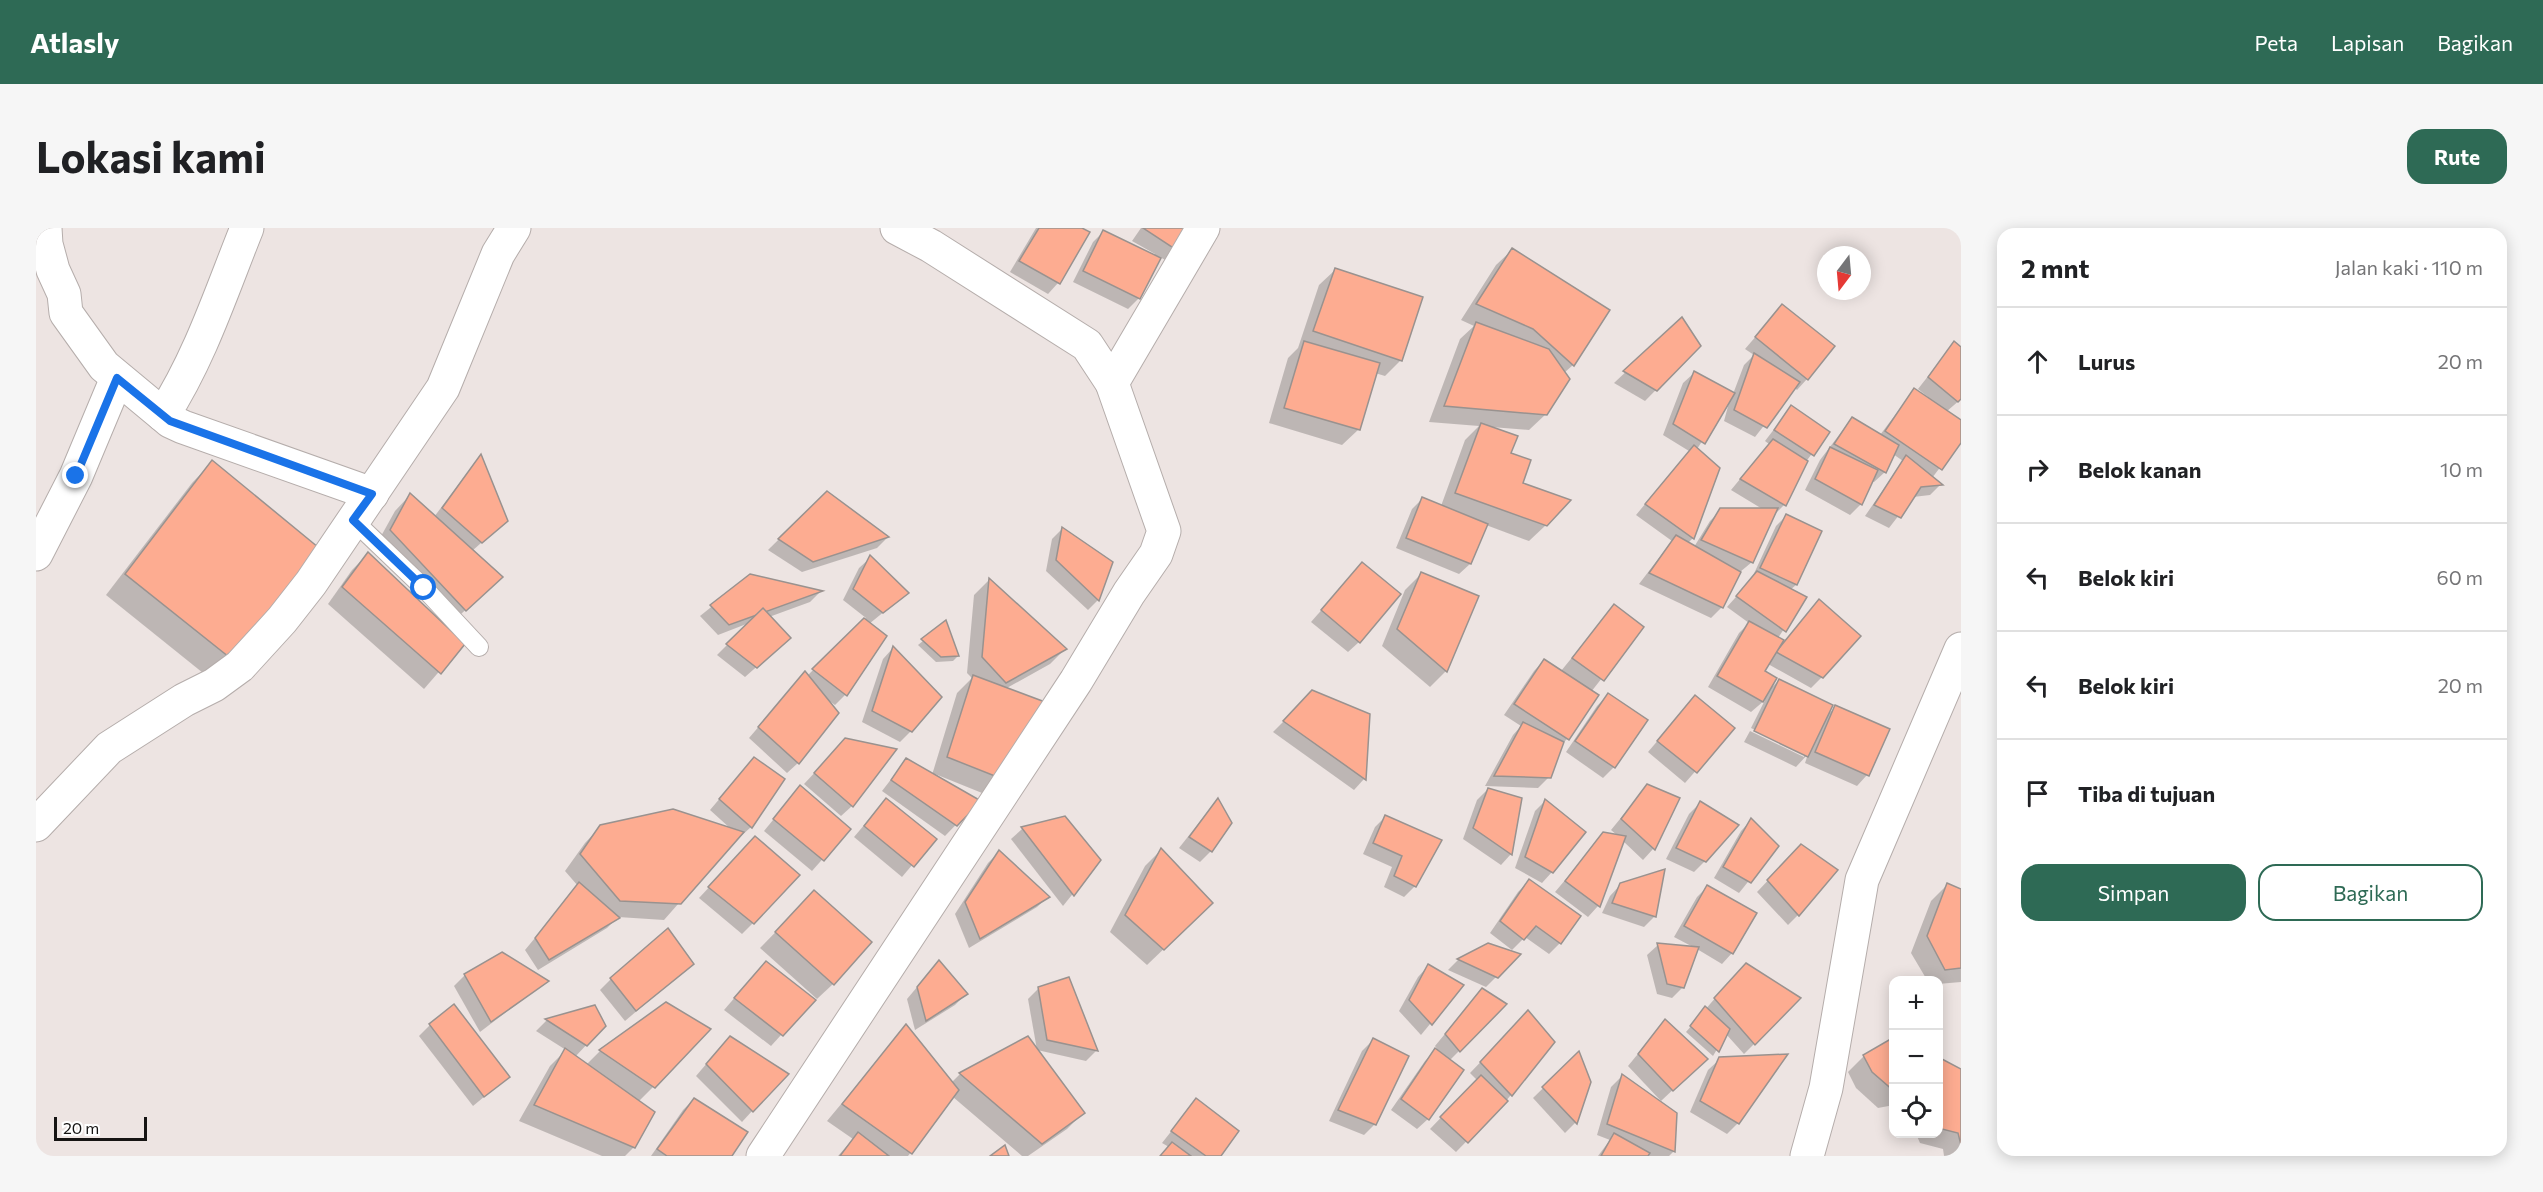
<!DOCTYPE html>
<html lang="id">
<meta charset="utf-8">
<style>
body{margin:0;font-family:Commissioner,sans-serif;background:#f6f6f6;color:#202124}
.controls{position:absolute;right:18px;bottom:18px;display:grid;overflow:hidden;border-radius:12px;box-shadow:0 3px 15px #0003}
.controls button{width:54px;height:54px;display:grid;place-items:center;padding:0;border:0;border-bottom:2px solid #e0e0e0;background:#fff;color:#202124;font:30px sans-serif}
.compass{position:absolute;left:1781px;top:18px;width:54px;height:54px;border-radius:50%;background:#fff;box-shadow:0 3px 15px #0003;rotate:196deg}
.scale{position:absolute;left:18px;bottom:15px;width:93px;box-sizing:border-box;padding-left:6px;border:3px solid #161413;border-top:0;font-size:16px;line-height:21px;white-space:nowrap;color:#161413;-webkit-text-stroke:4px #fff;paint-order:stroke}
.stop{position:absolute;width:18px;height:18px;margin:-14px;border:4px solid #1a73e8;border-radius:50%;background:#fff}
.stop.end{background:#1a73e8;border-color:#fff;box-shadow:0 2px 6px #0008}
.list{margin:0;padding:0;list-style:none}
h2{display:flex;justify-content:space-between;align-items:center;height:78px;margin:0;padding:0 24px;font-size:26px}
h2 small{font-size:20px;font-weight:400;color:#757577}
.list li{display:grid;grid-template-columns:39px 1fr auto;gap:18px;align-items:center;box-sizing:border-box;height:108px;padding:0 24px;border-top:2px solid #e0e0e0}
.list b{display:block;font-size:22px;white-space:nowrap}
.list em{font-size:20px;font-style:normal;color:#757577}
.actions{display:flex;gap:12px;padding:18px 24px}
.actions a{flex:1;padding:14px 0;border:2px solid #2e6a55;border-radius:18px;text-align:center;font-size:21px;color:#2e6a55}
.actions .main{background:#2e6a55;color:#fff}
.icon{flex:none;width:33px;height:33px;fill:none;stroke:currentColor;stroke-width:2;stroke-linecap:round;stroke-linejoin:round}
.map{position:relative;flex:none;width:1925px;height:928px;overflow:hidden;border-radius:18px}
header{display:flex;align-items:center;gap:36px;box-sizing:border-box;height:84px;padding:0 30px;background:#2e6a55;color:#fff}
header strong{font-size:28px}
nav{display:flex;gap:33px;margin-inline-start:auto;font-size:21px}
.intro{display:flex;align-items:center;justify-content:space-between;box-sizing:border-box;height:144px;padding:0 36px}
h1{margin:0;font-size:42px}
.button{padding:15px 27px;border-radius:18px;background:#2e6a55;color:#fff;font-size:21px;font-weight:700}
main{display:flex;gap:36px;padding:0 36px}
aside{flex:1;background:#fff;border-radius:18px;box-shadow:0 3px 15px #0003}
.map>svg:first-child{display:block}
.shadow{fill:#0003}
.building{fill:#fdac91;stroke:#99928f;stroke-width:1.5}
.lines{fill:none;stroke-linecap:round;stroke-linejoin:round}
.service-casing{stroke:#b5adab;stroke-width:20}
.minor-casing{stroke:#b5adab;stroke-width:35}
.service{stroke:#fff;stroke-width:18}
.minor{stroke:#fff;stroke-width:33}
.route{stroke:#1a73e8;stroke-width:8}
</style>
<header>
<strong>Atlasly</strong>
<nav><a>Peta</a><a>Lapisan</a><a>Bagikan</a></nav>
</header>
<div class="intro"><h1>Lokasi kami</h1><a class="button">Rute</a></div>
<main>
<div class="map">
<svg width="1925" height="928" viewBox="0 0 1925 928">
<rect width="100%" height="100%" fill="#ede4e2"/>
<g class="shadow">
<path d="M1000 0H1043L1052 5 1022 55 1012 66 974 44Z"/>
<path d="M1105 0H1161L1136 36 1124 29 1103 70 1092 81 1037 54 1057 14 1067 4 1117 28 1119 26 1096 13Z"/>
<path d="M1476 22 1572 82 1537 137 1528 145 1510 186 1493 202 1455 199 1473 226 1485 256 1510 297 1493 313 1450 297 1434 336 1423 346 1360 320 1376 281 1387 270 1405 278 1429 212 1443 198 1393 194 1424 111 1438 98 1425 92 1460 37Z"/>
<path d="M1299 42 1365 132 1349 148 1339 145 1322 202 1306 217 1233 195 1252 130 1262 120 1283 57Z"/>
<path d="M1746 78 1771 151 1761 162 1758 159 1719 209 1688 193 1694 171 1661 221 1657 310 1652 315 1658 319 1674 293 1685 282H1728L1695 262 1733 216 1729 213 1755 179 1792 204 1769 235 1748 277 1737 288 1716 334 1704 344 1686 379 1675 390 1603 356 1636 313 1600 287 1653 223 1627 207 1647 155 1658 145 1697 166 1708 137 1718 127 1709 121Z"/>
<path d="M1646 91 1663 118 1609 173 1578 155Z"/>
<path d="M1918 115 1925 121V171L1910 184 1925 194V212L1896 250 1904 257 1894 267 1877 269 1853 300 1829 288 1867 233 1857 226 1849 244 1838 254 1835 253 1825 276 1814 287 1769 262 1784 232 1816 190 1844 207 1878 162 1891 171 1892 169 1882 161Z"/>
<path d="M444 228 470 293 436 323 449 364 413 397 339 319 359 283 374 267 398 289Z"/>
<path d="M176 234 285 324 177 453 70 367 156 255Z"/>
<path d="M791 264 851 310 841 320 766 344 732 322Z"/>
<path d="M1750 288 1760 357 1754 362 1769 369 1742 410 1748 414 1783 373 1786 449 1775 460 1732 436 1727 444 1733 462 1743 452 1790 488 1800 479 1852 502 1831 547 1821 558 1769 535 1772 526 1760 539 1708 514 1714 503 1768 529V525L1715 500 1729 472 1715 484 1672 459 1703 405 1713 395 1691 379 1715 352 1740 298Z"/>
<path d="M1026 301 1062 372 1052 382 1010 343 1016 311Z"/>
<path d="M332 326 427 416 388 461 292 376 316 342Z"/>
<path d="M834 330 871 365 833 396 809 467 799 477 792 472 762 535 751 545 713 510 759 456 771 448 830 390 807 372 823 340Z"/>
<path d="M1326 336 1323 414 1312 424 1275 394Z"/>
<path d="M1385 346 1441 369 1410 443 1394 459 1346 418 1369 362Z"/>
<path d="M714 348 784 364 774 374 733 389 742 420 709 449 681 427 713 395 682 407 664 388Z"/>
<path d="M953 352 1029 421 1014 436 969 461 1007 475 951 567 899 546 943 573 909 608 846 563 870 532 896 547 921 465 936 450 931 445 938 367Z"/>
<path d="M1578 378 1606 399 1555 464 1531 511 1525 517 1513 549 1502 560 1449 558 1477 507 1485 498 1468 487 1498 443 1508 432 1525 443Z"/>
<path d="M909 395 922 428 917 433 900 434 882 417Z"/>
<path d="M857 420 875 503 864 514 826 494 847 431Z"/>
<path d="M1277 464 1333 487 1328 551 1318 562 1237 504Z"/>
<path d="M1572 467 1578 539 1567 550 1530 524 1561 478Z"/>
<path d="M1659 469 1697 500 1649 555 1612 524Z"/>
<path d="M799 523 816 578 805 588 768 556Z"/>
<path d="M708 542 715 599 704 609 702 608 628 692 582 689 571 700 502 742 489 722 542 658 529 643 549 615 565 598 695 601 674 582Z"/>
<path d="M1611 558 1642 570 1617 621 1607 632 1587 613 1562 678 1552 689 1519 664 1568 606 1582 608 1575 602Z"/>
<path d="M764 559 813 601 776 643 728 603Z"/>
<path d="M1452 561 1475 626 1465 637 1427 611 1441 572Z"/>
<path d="M1181 572 1175 623 1164 634 1143 620Z"/>
<path d="M1509 573 1516 644 1506 655 1479 640 1499 583Z"/>
<path d="M1664 575 1669 633 1658 644 1630 631 1653 586Z"/>
<path d="M840 583 898 611 866 649 818 609Z"/>
<path d="M1350 588 1379 658 1368 669 1348 659 1356 639 1327 626 1339 599Z"/>
<path d="M1028 590 1064 632 1027 678 975 611 986 601Z"/>
<path d="M1715 592 1741 618 1703 665 1678 650 1705 603Z"/>
<path d="M709 621 717 695 706 706 663 670Z"/>
<path d="M1125 622 1159 691 1111 737 1074 704 1109 638Z"/>
<path d="M963 624 1012 669 1001 679 933 720 919 686 952 635Z"/>
<path d="M1755 628 1762 687 1752 697 1721 664Z"/>
<path d="M1493 653 1524 715 1513 726 1489 709 1476 722 1454 705 1482 664Z"/>
<path d="M1585 656 1619 688 1608 699 1566 685 1574 668Z"/>
<path d="M1911 657 1925 663V754L1902 756V752H1891L1875 725 1895 673Z"/>
<path d="M1671 659 1696 725 1686 736 1661 721 1647 759 1636 770 1621 766 1611 727 1622 717 1659 720 1638 709 1661 669Z"/>
<path d="M763 680 797 756 781 771 724 720Z"/>
<path d="M1452 717 1461 748 1450 759 1412 742 1422 732Z"/>
<path d="M656 736 589 793 564 762 575 751Z"/>
<path d="M1392 738 1426 757 1385 807 1363 783 1382 749Z"/>
<path d="M720 745 777 772 735 818 688 782Z"/>
<path d="M893 745 930 766 919 777 879 802 871 771Z"/>
<path d="M429 747 511 753 444 804 418 758Z"/>
<path d="M1699 747 1763 771 1708 826 1690 806 1677 828 1650 804Z"/>
<path d="M1032 751 1060 823 1050 833 1001 822 992 771 1003 760Z"/>
<path d="M1436 773 1469 777 1413 833 1392 891 1381 901 1355 882 1389 833 1401 821 1399 818Z"/>
<path d="M630 776 617 859 602 874 598 919 589 928H566L483 893 514 838 530 822 500 803 510 793 558 779 568 798 539 829 550 837 564 823Z"/>
<path d="M1629 793 1659 841 1625 873 1592 838Z"/>
<path d="M1482 795 1517 814 1470 873 1420 924 1394 901 1441 852 1434 845Z"/>
<path d="M394 797 472 849 437 878 383 808Z"/>
<path d="M870 798 915 855 924 846 992 810 1047 885 1031 901 992 928H986L917 869 872 928H802L817 911 791 893Z"/>
<path d="M1337 812 1371 829 1339 896 1328 907 1293 893 1326 823Z"/>
<path d="M1858 819V877L1842 880 1820 860 1812 844 1828 828Z"/>
<path d="M683 821 750 846 706 894 660 848Z"/>
<path d="M1542 826 1553 854 1539 895 1529 905 1497 870Z"/>
<path d="M1684 831 1702 895 1691 906 1654 884 1672 842Z"/>
<path d="M1904 832 1925 843V928H1908L1907 921 1884 915 1880 906H1902Z"/>
<path d="M1586 848 1638 923 1633 928H1562L1574 912 1561 907 1575 859Z"/>
<path d="M658 871 695 928H615L647 882Z"/>
<path d="M1160 872 1183 928H1124L1133 919 1126 915Z"/>
</g>
<g class="building">
<path d="M1003 0H1046L1054 4 1024 56 983 33Z"/>
<path d="M1107 0H1163L1148 27Z"/>
<path d="M1067 2 1125 30 1104 71 1047 43Z"/>
<path d="M1476 20 1574 82 1538 138 1497 101 1440 76Z"/>
<path d="M1299 40 1387 69 1366 133 1277 103Z"/>
<path d="M1746 76 1799 118 1772 152 1719 109Z"/>
<path d="M1646 89 1665 118 1621 163 1587 143Z"/>
<path d="M1440 94 1513 121 1534 151 1511 187 1408 178Z"/>
<path d="M1268 113 1344 135 1324 202 1248 180Z"/>
<path d="M1918 113 1925 119V171L1922 174 1892 149Z"/>
<path d="M1718 125 1764 154 1731 200 1698 182Z"/>
<path d="M1658 143 1699 165 1669 216 1637 196Z"/>
<path d="M1878 160 1925 192V215L1906 242 1849 203Z"/>
<path d="M1755 177 1794 204 1778 228 1738 202Z"/>
<path d="M1816 189 1863 217 1850 245 1798 216Z"/>
<path d="M1445 195 1482 208 1475 225 1495 232 1487 255 1535 272 1511 298 1419 265Z"/>
<path d="M1737 211 1772 233 1750 278 1704 251Z"/>
<path d="M1658 217 1684 240 1658 311 1609 276Z"/>
<path d="M1794 219 1842 242 1826 277 1779 251Z"/>
<path d="M445 226 472 293 446 315 406 280Z"/>
<path d="M1870 227 1907 257 1885 259 1865 290 1838 277Z"/>
<path d="M176 232 288 324 198 433 89 346Z"/>
<path d="M791 263 853 309 777 334 742 311Z"/>
<path d="M374 265 467 349 430 383 354 302Z"/>
<path d="M1386 269 1452 296 1435 336 1370 310Z"/>
<path d="M1684 280H1742L1717 335 1665 312Z"/>
<path d="M1750 286 1786 303 1761 357 1724 340Z"/>
<path d="M1026 299 1077 334 1063 373 1020 332Z"/>
<path d="M1640 307 1705 344 1687 380 1613 345Z"/>
<path d="M332 324 429 416 405 446 306 359Z"/>
<path d="M834 327 873 365 847 385 817 361Z"/>
<path d="M1326 334 1365 366 1324 415 1285 382Z"/>
<path d="M1721 343 1771 369 1750 404 1700 368Z"/>
<path d="M1385 344 1443 368 1411 444 1361 401Z"/>
<path d="M714 346 787 363 693 397 674 377Z"/>
<path d="M953 350 1031 421 970 455 946 429Z"/>
<path d="M1783 371 1825 408 1787 450 1740 424Z"/>
<path d="M1578 376 1608 399 1568 453 1536 430Z"/>
<path d="M727 380 755 410 721 440 690 416Z"/>
<path d="M828 390 851 408 811 468 776 441Z"/>
<path d="M910 392 923 428 905 429 885 411Z"/>
<path d="M1713 393 1748 412 1729 443 1741 450 1727 474 1681 448Z"/>
<path d="M857 418 906 469 876 504 836 483Z"/>
<path d="M1508 431 1563 467 1533 512 1478 476Z"/>
<path d="M769 443 803 485 763 536 722 499Z"/>
<path d="M937 447 1009 474 969 552 911 529Z"/>
<path d="M1743 451 1797 477 1772 529 1718 503Z"/>
<path d="M1276 462 1334 486 1330 552 1247 493Z"/>
<path d="M1572 465 1612 492 1579 540 1539 513Z"/>
<path d="M1659 467 1699 500 1661 545 1621 513Z"/>
<path d="M1799 477 1854 501 1833 548 1779 524Z"/>
<path d="M1487 494 1528 514 1515 550 1458 548Z"/>
<path d="M809 510 861 521 817 579 778 545Z"/>
<path d="M718 529 749 551 716 600 683 571Z"/>
<path d="M870 530 945 573 921 598 855 552Z"/>
<path d="M1611 556 1644 570 1619 622 1585 591Z"/>
<path d="M764 557 815 601 788 633 737 591Z"/>
<path d="M1452 560 1486 570 1476 627 1437 600Z"/>
<path d="M850 570 901 611 878 639 828 598Z"/>
<path d="M1182 570 1196 595 1176 624 1153 609Z"/>
<path d="M1509 571 1550 604 1517 645 1489 629Z"/>
<path d="M1664 573 1703 597 1670 634 1640 620Z"/>
<path d="M637 581 708 604 645 676 584 673 544 626 564 597Z"/>
<path d="M1349 587 1406 612 1380 659 1358 648 1366 628 1337 615Z"/>
<path d="M1029 588 1065 632 1038 668 985 599Z"/>
<path d="M1715 590 1743 618 1715 655 1687 639Z"/>
<path d="M1567 604 1590 608 1564 679 1529 653Z"/>
<path d="M719 608 764 647 718 696 672 659Z"/>
<path d="M1765 616 1802 642 1763 688 1731 652Z"/>
<path d="M1125 620 1177 675 1128 722 1089 687Z"/>
<path d="M963 622 1014 669 944 711 929 674Z"/>
<path d="M1629 641 1620 689 1576 675 1584 655Z"/>
<path d="M1493 651 1545 688 1525 716 1500 698 1488 712 1464 693Z"/>
<path d="M543 654 584 690 513 732 499 710Z"/>
<path d="M1911 655 1925 661V740L1909 742 1891 708Z"/>
<path d="M1671 657 1721 685 1697 726 1648 698Z"/>
<path d="M778 662 836 714 798 757 739 704Z"/>
<path d="M632 700 658 736 600 783 574 750Z"/>
<path d="M1452 715 1485 726 1462 750 1421 731Z"/>
<path d="M1621 715 1663 719 1648 760 1631 756Z"/>
<path d="M466 724 513 753 455 794 428 746Z"/>
<path d="M903 732 932 766 890 793 881 759Z"/>
<path d="M730 733 780 772 747 808 698 770Z"/>
<path d="M1710 735 1765 770 1719 817 1678 770Z"/>
<path d="M1392 736 1428 757 1396 797 1373 772Z"/>
<path d="M1033 749 1062 823 1011 812 1002 759Z"/>
<path d="M1446 760 1471 776 1424 824 1409 806Z"/>
<path d="M630 774 675 801 619 860 563 822Z"/>
<path d="M418 776 474 849 448 869 393 796Z"/>
<path d="M559 777 570 798 551 818 509 791Z"/>
<path d="M1669 778 1694 801 1683 824 1654 798Z"/>
<path d="M1492 782 1519 814 1476 868 1444 834Z"/>
<path d="M1629 791 1672 831 1637 863 1602 826Z"/>
<path d="M870 796 923 862 876 926 806 876Z"/>
<path d="M694 808 753 846 717 884 670 836Z"/>
<path d="M992 808 1049 885 1006 916 923 845Z"/>
<path d="M1337 810 1373 828 1340 897 1302 882Z"/>
<path d="M1853 812 1858 817V863L1836 844 1827 827Z"/>
<path d="M529 820 619 884 599 920 498 877Z"/>
<path d="M1399 820 1428 842 1393 892 1365 871Z"/>
<path d="M1543 823 1555 854 1541 896 1506 859Z"/>
<path d="M1752 826 1703 896 1664 873 1683 829Z"/>
<path d="M1904 830 1925 841V917L1922 905 1902 900Z"/>
<path d="M1586 846 1641 885 1639 924 1571 896Z"/>
<path d="M1445 847 1472 873 1432 915 1404 889Z"/>
<path d="M658 870 712 904 696 928H631L621 921Z"/>
<path d="M1160 870 1203 903 1185 928H1170L1135 903Z"/>
<path d="M822 904 853 928H804Z"/>
<path d="M1578 905 1614 925 1612 928H1565Z"/>
<path d="M1136 914 1155 928H1124Z"/>
<path d="M969 917 973 928H954Z"/>
</g>
<g class="lines">
<defs>
<path id="service" d="M317 292 388 360 443 419"/>
<g id="minor">
<path d="M9 0 10 16 17 42 28 66 30 85 68 138 127 187"/>
<path d="M211 0C186 62 164 130 127 187L134 193 147 199 336 266"/>
<path d="M1076 155 1167 0"/>
<path d="M0 326 40 248 81 150"/>
<path d="M0 597 73 520 148 472 178 457 204 438 246 392 275 355 407 160 462 26 478 0"/>
<path d="M727 928 1040 453 1093 365 1120 326 1128 303 1076 155 1051 117 895 18 861 0"/>
<path d="M1771 928 1790 860 1826 652 1925 421"/>
</g>
</defs>
<use href="#service" class="service-casing"/>
<use href="#minor" class="minor-casing"/>
<use href="#service" class="service"/>
<use href="#minor" class="minor"/>
</g>
<g class="lines">
<path class="route" d="M40 248 81 150 134 193 336 266 317 292 388 360"/>
</g>
</svg>
<div class="controls">
<button>+</button>
<button>−</button>
<button><svg class="icon" aria-label="locate" viewBox="0 0 24 24"><circle cx="12" cy="12" r="6"/><path d="M12 2v4M12 18v4M2 12h4M18 12h4"/></svg></button>
</div>
<svg class="compass" viewBox="-18 -18 36 36"><path d="M0-13l5 13h-10z" fill="#e53935"/><path d="M0 13l5-13h-10z" fill="#757577"/></svg>
<div class="scale">20 m</div>
<div class="stop" style="left:388px;top:360px"></div>
<div class="stop end" style="left:40px;top:248px"></div>
</div>
<aside>
<h2>2 mnt<small>Jalan kaki · 110 m</small></h2>
<ul class="list">
<li><svg class="icon" aria-label="ahead" viewBox="0 0 24 24"><path d="M12 20V5M6 11l6-6 6 6"/></svg><div><b>Lurus</b></div><em>20 m</em></li>
<li><svg class="icon" aria-label="right" viewBox="0 0 24 24"><path d="M7 20v-9h11M14 6l5 5-5 5"/></svg><div><b>Belok kanan</b></div><em>10 m</em></li>
<li><svg class="icon" aria-label="left" viewBox="0 0 24 24"><path d="M17 20v-9H6M10 6l-5 5 5 5"/></svg><div><b>Belok kiri</b></div><em>60 m</em></li>
<li><svg class="icon" aria-label="left" viewBox="0 0 24 24"><path d="M17 20v-9H6M10 6l-5 5 5 5"/></svg><div><b>Belok kiri</b></div><em>20 m</em></li>
<li><svg class="icon" aria-label="arrive" viewBox="0 0 24 24"><path d="M6 21V4h12l-3 4 3 4H6"/></svg><div><b>Tiba di tujuan</b></div></li>
</ul>
<div class="actions"><a class="main">Simpan</a><a>Bagikan</a></div>
</aside>
</main>
